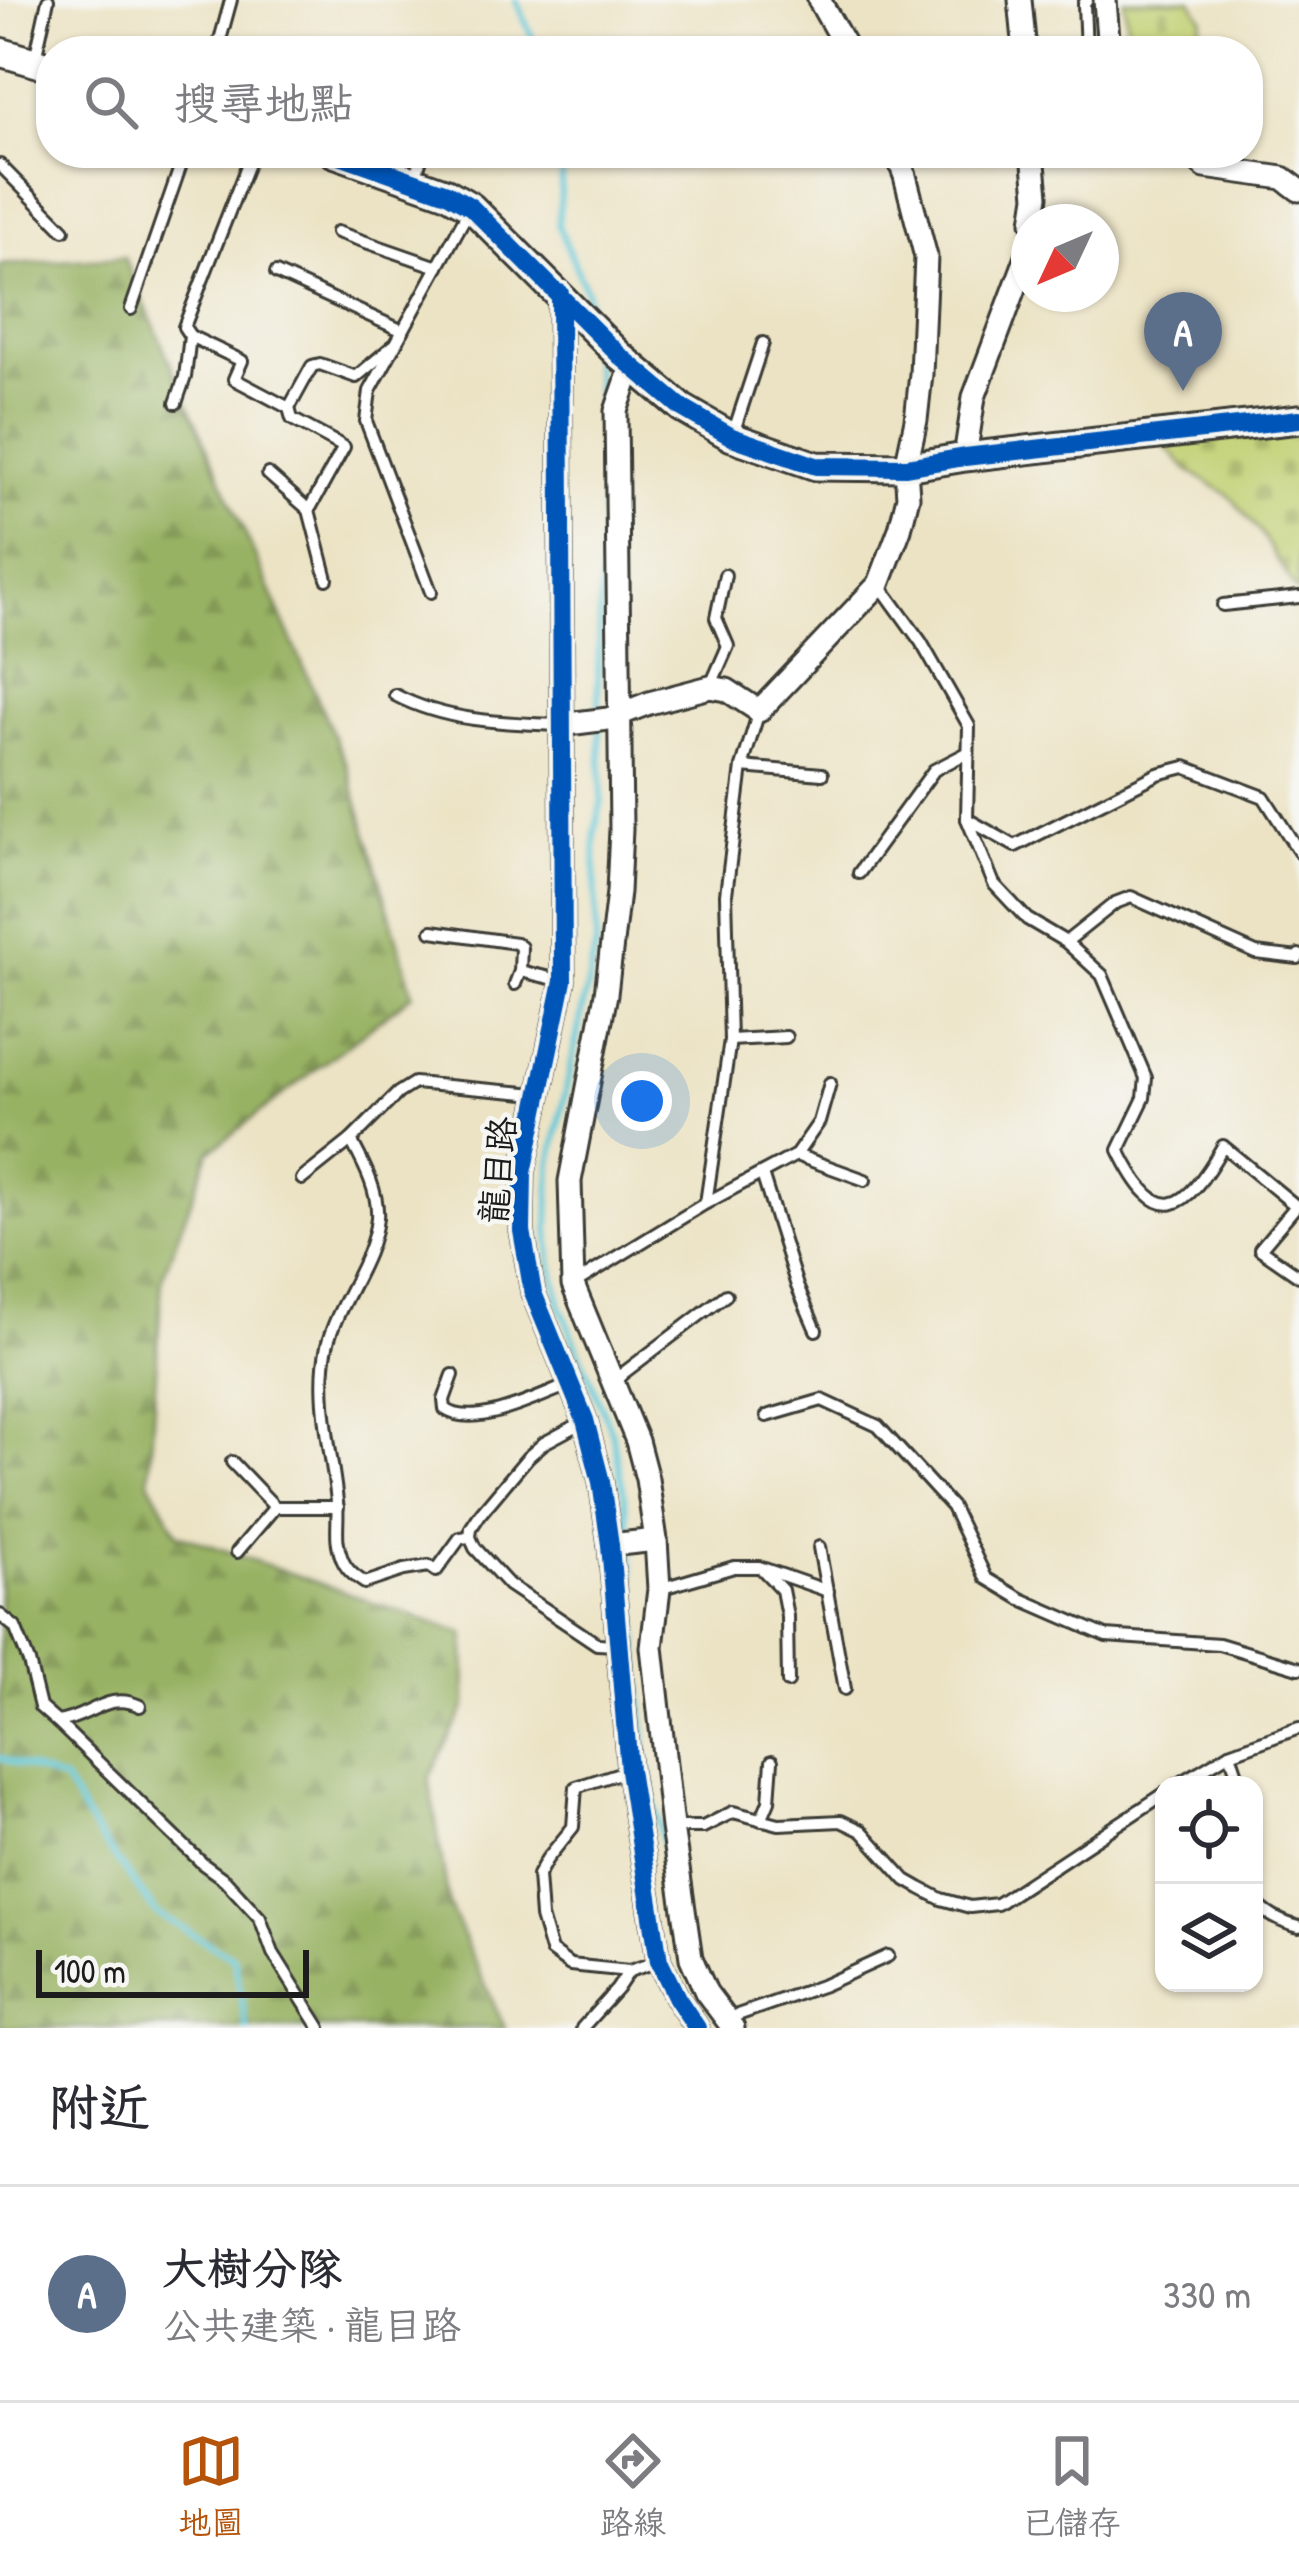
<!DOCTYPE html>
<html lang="zh-TW">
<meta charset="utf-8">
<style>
body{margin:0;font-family:"Patrick Hand","LXGW WenKai TC",sans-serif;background:#f7f7f7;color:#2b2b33}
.controls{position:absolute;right:36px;bottom:36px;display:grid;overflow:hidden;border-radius:24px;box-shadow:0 3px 9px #0004}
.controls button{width:108px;height:108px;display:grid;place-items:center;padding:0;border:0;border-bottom:3px solid #e1e1e2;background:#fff;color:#2b2b33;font:60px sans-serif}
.compass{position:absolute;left:1011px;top:204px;width:108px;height:108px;border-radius:50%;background:#fff;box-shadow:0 3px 9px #0004;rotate:226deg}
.scale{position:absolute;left:36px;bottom:30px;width:273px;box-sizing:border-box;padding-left:12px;border:6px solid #1c1c1c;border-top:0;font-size:33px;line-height:42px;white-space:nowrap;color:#1c1c1c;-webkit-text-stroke:9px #f6f6f2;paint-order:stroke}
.you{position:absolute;left:642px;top:1101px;width:42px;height:42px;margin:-30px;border:9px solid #fff;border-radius:50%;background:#1a73e8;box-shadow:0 0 0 18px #1a73e833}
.badge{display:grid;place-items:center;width:78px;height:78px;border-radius:50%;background:#b45309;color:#fff;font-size:39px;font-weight:700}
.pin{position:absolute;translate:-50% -99px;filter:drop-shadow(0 3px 6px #0008)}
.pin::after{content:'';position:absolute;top:63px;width:42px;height:36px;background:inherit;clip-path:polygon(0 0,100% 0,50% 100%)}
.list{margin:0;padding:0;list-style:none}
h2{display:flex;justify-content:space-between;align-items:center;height:156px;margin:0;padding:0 48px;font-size:51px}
h2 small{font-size:39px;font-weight:400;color:#7c7c81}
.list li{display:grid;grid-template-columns:78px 1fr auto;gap:36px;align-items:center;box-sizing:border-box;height:216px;padding:0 48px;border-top:3px solid #e1e1e2}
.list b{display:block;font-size:45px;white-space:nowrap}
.list p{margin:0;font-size:39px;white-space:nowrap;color:#7c7c81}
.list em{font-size:39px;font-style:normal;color:#7c7c81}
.icon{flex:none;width:66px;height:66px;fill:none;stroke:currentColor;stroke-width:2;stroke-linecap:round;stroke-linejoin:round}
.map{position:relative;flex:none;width:1299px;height:2028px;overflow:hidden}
.search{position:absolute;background:#fff;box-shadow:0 3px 9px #0004;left:36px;right:36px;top:36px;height:132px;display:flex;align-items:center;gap:30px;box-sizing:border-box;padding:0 42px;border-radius:48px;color:#7c7c81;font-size:45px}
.sheet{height:372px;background:#fff}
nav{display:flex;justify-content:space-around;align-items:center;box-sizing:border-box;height:168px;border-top:3px solid #e1e1e2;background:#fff;font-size:33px;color:#7c7c81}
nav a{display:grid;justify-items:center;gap:6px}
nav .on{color:#b45309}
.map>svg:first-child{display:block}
.forest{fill:url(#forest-firs);stroke:#5a6740;stroke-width:3}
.cemetery{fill:url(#cemetery-stones);stroke:#6e7647;stroke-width:3}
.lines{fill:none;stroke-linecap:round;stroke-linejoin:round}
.stream{stroke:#5dc7d8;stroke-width:6}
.service-casing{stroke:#3b3a35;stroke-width:16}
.minor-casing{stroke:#3b3a35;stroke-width:27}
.tertiary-casing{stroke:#3b3a35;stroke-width:33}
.service{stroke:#fff;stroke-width:10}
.minor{stroke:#fff;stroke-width:21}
.tertiary{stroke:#fff;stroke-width:27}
.cycleway-casing{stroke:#f6f6f2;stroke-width:26}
.cycleway{stroke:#0057b8;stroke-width:18}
.labels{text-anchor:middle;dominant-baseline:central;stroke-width:9;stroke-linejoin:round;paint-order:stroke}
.street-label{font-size:36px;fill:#1c1c1c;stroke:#f6f6f2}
</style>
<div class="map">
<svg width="1299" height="2028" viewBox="0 0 1299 2028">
<defs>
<pattern id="forest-firs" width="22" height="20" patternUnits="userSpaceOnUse" patternTransform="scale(3)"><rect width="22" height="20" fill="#98b264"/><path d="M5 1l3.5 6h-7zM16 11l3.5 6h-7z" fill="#829856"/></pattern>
<pattern id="cemetery-stones" width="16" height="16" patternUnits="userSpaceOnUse" patternTransform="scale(3)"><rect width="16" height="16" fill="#c1d072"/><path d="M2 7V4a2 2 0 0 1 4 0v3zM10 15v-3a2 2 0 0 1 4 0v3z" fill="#a5b262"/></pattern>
</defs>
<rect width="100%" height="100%" fill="#f6f6f2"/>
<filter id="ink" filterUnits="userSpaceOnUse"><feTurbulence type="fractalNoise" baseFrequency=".00833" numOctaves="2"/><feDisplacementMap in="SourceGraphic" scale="24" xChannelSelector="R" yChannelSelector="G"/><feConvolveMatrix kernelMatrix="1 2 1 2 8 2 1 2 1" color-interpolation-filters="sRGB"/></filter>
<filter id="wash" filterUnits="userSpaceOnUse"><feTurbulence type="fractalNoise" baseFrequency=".004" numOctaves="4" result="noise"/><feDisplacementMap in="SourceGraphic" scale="48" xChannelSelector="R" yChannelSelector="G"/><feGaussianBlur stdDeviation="2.7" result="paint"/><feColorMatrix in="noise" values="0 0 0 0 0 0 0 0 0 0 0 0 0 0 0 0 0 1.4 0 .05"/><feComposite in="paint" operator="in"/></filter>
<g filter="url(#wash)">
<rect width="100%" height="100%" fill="#ece3c4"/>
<path class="forest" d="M124 257 347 766 413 994 209 1152 162 1278 149 1481 178 1534 465 1634 466 1706 429 1778 449 1905 505 2028H0V265Z"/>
<g class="cemetery">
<path d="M1124 0H1191L1203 18 1194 51H1131Z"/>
<path d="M1299 436V592H1297L1262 535 1230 496 1188 470 1157 438Z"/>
</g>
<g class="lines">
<g class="stream">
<path d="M516 0 538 51"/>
<path d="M564 153 558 225 587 293 589 309"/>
<path d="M592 340 604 446 598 676 602 801 595 830 596 944 551 1163 549 1227 551 1261 561 1307 612 1433 624 1492 631 1550 646 1757 669 1877"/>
<path d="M0 1758 64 1781 94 1830 156 1913 234 1958 247 2028"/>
</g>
</g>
</g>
<g filter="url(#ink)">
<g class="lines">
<defs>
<g id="service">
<path d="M217 51 231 0"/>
<path d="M1086 51 1084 4 1087 0"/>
<path d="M35 59 48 0"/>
<path d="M0 165 64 230"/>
<path d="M415 177 423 153"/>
<path d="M337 232 438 267"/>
<path d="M276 273 403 331"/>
<path d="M131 309 185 153"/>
<path d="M190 336 242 361 234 379 289 408 312 366 320 364 356 377 393 346"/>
<path d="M176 403 185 377 190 336 184 327 252 153"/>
<path d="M289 408 292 419 344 447 309 510 327 579"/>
<path d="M733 434 763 343"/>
<path d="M268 474 309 510"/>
<path d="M879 584 921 642 969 726 967 819 994 884 1027 919 1066 942 1102 975 1146 1078 1144 1098 1119 1150C1158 1231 1185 1213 1223 1146L1296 1206 1260 1249 1299 1276"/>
<path d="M431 592 366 421 370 391 469 210"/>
<path d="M1223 605 1299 597"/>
<path d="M710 687 728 646 716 618 725 575"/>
<path d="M395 695C446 722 504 723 560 725"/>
<path d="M742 767 822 774"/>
<path d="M967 819 1015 846 1158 774 1185 767 1264 797 1299 852"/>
<path d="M859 873 934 770 967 753"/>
<path d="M432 931 516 943 521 947 520 971 515 984"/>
<path d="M1066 942 1115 903 1131 897 1256 953 1298 958 1299 955"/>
<path d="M520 971 563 981"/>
<path d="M730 1040 786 1037"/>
<path d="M351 1140C363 1163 379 1191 377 1218 373 1262 338 1301 327 1346 316 1396 332 1452 337 1502 339 1520 334 1539 341 1556 345 1569 354 1576 365 1583L404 1570 429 1566 436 1571 460 1538 470 1537"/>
<path d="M796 1155 865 1180"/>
<path d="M762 1174 797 1286 816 1330"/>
<path d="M302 1179 351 1140 398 1093 414 1083 537 1094"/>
<path d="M706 1203 730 1040 726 894 742 767 759 711"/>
<path d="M575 1283 706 1203 796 1155 819 1122 830 1083"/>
<path d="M453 1375 444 1400 445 1409C474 1430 537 1397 569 1385"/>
<path d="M613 1381 726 1295"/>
<path d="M767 1416 822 1400 878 1426 952 1507 986 1578 1021 1599 1106 1636 1219 1644 1299 1668"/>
<path d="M585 1421 544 1443 528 1457 481 1513 471 1528 470 1537 475 1548 509 1585 597 1644 617 1645"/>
<path d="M232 1462 275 1507 237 1552"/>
<path d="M275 1507H338"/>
<path d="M819 1547 845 1689"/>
<path d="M762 1569 782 1590 787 1616 788 1682"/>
<path d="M659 1589 734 1567H759L828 1591"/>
<path d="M0 1615 15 1627 29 1662 40 1707 57 1722C89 1718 108 1690 140 1706"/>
<path d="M57 1722 203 1864 225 1880 260 1918 273 1953 320 2028"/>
<path d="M1230 1753 1239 1780 1238 1785"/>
<path d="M629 1770 576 1787 573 1827 547 1859 538 1875 541 1917 551 1951 570 1965 629 1971"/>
<path d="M1177 1785 1230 1753 1299 1728"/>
<path d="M761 1820 769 1801 772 1761"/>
<path d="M672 1827H703L733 1812 779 1824 841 1821 862 1831 906 1880 920 1888 941 1899 970 1907 997 1904 1164 1794"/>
<path d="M1254 1900C1264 1914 1283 1923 1299 1927"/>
<path d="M726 2019 824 1985 888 1956"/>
<path d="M582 2028 617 1989 629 1971 659 1961"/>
</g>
<g id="minor">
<path d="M819 0 848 51"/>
<path d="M1020 0 1025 51"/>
<path d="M1105 0 1109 51"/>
<path d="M1033 153 1037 196 1033 222"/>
<path d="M1189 153 1205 167 1283 178 1299 190"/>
<path d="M560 293 563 981 523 1173 522 1231 533 1293 585 1420 601 1482 610 1545 629 1770 659 1961 677 1998 697 2028"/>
<path d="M632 365 616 411 621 829 618 892 606 994 570 1181 573 1285 637 1441 647 1479 656 1540 659 1589 652 1647 672 1827 691 1958 706 1992 733 2028"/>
<path d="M965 457 974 397 1029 251"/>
<path d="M560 725 608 719 649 703 710 687 727 690 759 711 879 584 900 529 908 497 906 467 916 420 921 374 926 257 905 176 896 153"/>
<path d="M610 1545 656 1540"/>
</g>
<g id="tertiary">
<path d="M0 52 51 67"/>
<path d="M334 153 447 193 471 207 619 355 682 408 732 437 816 466 906 467 965 457 1299 419"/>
</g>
</defs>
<use href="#service" class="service-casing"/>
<use href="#minor" class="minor-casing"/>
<use href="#tertiary" class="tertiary-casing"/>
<use href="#service" class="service"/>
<use href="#minor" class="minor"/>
<use href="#tertiary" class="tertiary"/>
<defs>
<g id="cycleway">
<path d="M334 153 447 193 471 207 619 355 682 408 732 437 816 466 906 467 965 457 1299 419"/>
<path d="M560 293 563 981 523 1173 522 1231 533 1293 585 1420 601 1482 610 1545 629 1770 659 1961 677 1998 697 2028"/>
</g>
</defs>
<use href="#cycleway" class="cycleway-casing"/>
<use href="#cycleway" class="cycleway"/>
</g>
</g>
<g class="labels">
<g class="street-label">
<text transform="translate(497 1170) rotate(-85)">龍目路</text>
</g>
</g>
</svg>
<div class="controls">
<button><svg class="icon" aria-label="locate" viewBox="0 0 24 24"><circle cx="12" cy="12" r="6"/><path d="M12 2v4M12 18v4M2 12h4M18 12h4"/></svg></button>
<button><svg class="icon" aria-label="layers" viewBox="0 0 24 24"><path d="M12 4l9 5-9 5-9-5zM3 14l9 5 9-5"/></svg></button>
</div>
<svg class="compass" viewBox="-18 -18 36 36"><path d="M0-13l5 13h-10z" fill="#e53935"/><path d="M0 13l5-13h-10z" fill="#7c7c81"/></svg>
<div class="scale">100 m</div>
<div class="you"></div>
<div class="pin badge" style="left:1183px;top:391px;background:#5c6f8a">A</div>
<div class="search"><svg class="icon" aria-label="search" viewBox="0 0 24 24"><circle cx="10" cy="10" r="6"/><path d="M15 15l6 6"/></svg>搜尋地點</div>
</div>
<section class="sheet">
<h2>附近<small></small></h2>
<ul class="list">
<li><span class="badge" style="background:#5c6f8a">A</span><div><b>大樹分隊</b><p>公共建築 · 龍目路</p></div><em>330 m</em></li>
</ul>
</section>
<nav>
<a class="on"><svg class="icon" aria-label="map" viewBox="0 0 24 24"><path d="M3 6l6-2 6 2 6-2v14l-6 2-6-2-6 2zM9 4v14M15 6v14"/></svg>地圖</a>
<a><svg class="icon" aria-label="directions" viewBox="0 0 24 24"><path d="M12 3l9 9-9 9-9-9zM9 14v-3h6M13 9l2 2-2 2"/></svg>路線</a>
<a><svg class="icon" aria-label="saved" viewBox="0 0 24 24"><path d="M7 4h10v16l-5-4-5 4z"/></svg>已儲存</a>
</nav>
